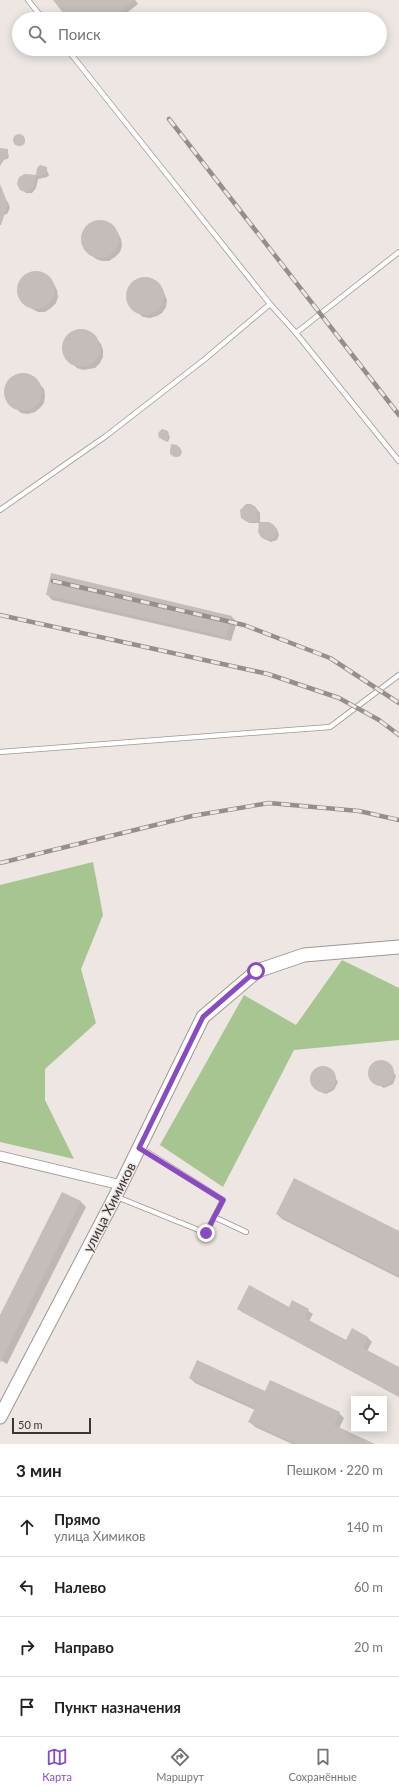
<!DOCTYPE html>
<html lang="ru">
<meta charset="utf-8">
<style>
body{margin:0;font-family:Lato,sans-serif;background:#f2f2f2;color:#222}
.controls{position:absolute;right:12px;bottom:12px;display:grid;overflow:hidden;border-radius:0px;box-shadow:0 2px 10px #0003}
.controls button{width:36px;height:36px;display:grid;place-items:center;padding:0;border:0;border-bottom:1px solid #e0e0e0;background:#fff;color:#222;font:20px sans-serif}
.scale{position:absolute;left:12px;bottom:10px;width:79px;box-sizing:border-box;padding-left:4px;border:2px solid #393635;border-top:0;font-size:11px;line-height:14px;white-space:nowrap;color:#393635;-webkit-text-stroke:3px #ede6e3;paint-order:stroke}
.stop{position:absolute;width:12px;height:12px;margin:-9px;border:3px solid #894bc1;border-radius:50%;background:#fff}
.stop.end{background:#894bc1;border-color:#fff;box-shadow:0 1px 4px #0008}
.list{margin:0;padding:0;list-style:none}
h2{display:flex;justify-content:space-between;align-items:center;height:52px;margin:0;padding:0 16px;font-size:17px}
h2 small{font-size:13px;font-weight:400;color:#767676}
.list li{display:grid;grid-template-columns:26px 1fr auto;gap:12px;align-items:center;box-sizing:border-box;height:60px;padding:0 16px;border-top:1px solid #e0e0e0}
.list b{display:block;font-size:15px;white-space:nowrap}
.list p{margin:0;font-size:13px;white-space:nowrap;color:#767676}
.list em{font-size:13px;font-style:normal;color:#767676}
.icon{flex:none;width:22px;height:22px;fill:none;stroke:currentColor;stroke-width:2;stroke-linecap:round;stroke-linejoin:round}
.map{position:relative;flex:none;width:399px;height:1444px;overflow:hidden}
.search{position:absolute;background:#fff;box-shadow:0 2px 10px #0003;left:12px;right:12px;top:12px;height:44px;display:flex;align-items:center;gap:10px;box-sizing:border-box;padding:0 14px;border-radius:22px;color:#767676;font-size:15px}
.sheet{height:292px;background:#fff}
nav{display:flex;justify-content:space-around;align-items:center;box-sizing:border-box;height:56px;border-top:1px solid #e0e0e0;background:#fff;font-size:11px;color:#767676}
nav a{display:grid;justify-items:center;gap:2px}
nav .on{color:#894bc1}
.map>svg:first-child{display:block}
.forest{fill:#a6c591}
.shadow{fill:#0003}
.building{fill:#c4bdba}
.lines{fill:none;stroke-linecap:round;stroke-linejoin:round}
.lane-casing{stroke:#9e9794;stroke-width:6}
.street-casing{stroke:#9e9794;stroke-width:11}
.secondary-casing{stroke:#9e9794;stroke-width:15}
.lane{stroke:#fff;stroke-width:4.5}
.street{stroke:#fff;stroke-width:9}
.secondary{stroke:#fff;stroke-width:13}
.rail-casing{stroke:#948f8d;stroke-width:4.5}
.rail{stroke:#ede6e3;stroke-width:3;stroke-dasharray:9;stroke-linecap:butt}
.route{stroke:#894bc1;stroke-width:5}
.labels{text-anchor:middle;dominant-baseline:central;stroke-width:3;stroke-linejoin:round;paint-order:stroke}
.street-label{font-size:14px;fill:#393635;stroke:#ede6e3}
</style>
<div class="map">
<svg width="399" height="1444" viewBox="0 0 399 1444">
<rect width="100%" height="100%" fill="#ede6e3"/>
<g class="forest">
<path d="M93 862 103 915 81 969 96 1023 45 1069V1100L74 1159 0 1142V885Z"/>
<path d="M342 960 399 988V1040L294 1050 223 1187 160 1145 244 995 296 1025Z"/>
</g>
<g class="shadow">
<path d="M54 0H135L138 4 119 19H69Z"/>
<circle cx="20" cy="141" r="5"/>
<path d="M7 150 9 157 7 159 3 160 0 157V151Z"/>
<path d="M46 168 49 175 47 177 38 179 36 188 32 193H26L18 185 36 176Z"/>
<path d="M0 197 8 202 10 208 7 214 1 215Z"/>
<path d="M96 222 109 224 118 233 121 239 122 246 120 252 115 257 109 261H102L96 259 86 251 83 243 82 237 89 226Z"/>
<path d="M39 273 44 275 54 284 57 290 58 297 56 303 51 308 45 312H38L27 306 19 294 20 282 26 276Z"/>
<path d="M146 278 152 280 162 288 167 300 166 307 162 313 157 316 150 318 143 317 133 309 129 302 128 296 130 288 134 283Z"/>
<path d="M86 331 92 334 101 344 103 350V357L100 363 95 368 83 370 77 368 67 358 64 350V344L68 336 73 333Z"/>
<path d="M23 374 35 379 44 389 45 396 44 403 40 408 35 412 28 414 21 413 10 403 6 391 8 383 12 378Z"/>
<path d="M162 430H166L170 437 168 442 163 440 159 436Z"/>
<path d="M172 445 180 448 182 452 180 456 177 457 172 454 170 450Z"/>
<path d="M256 508 260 513V523L274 526 277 529 279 535 277 540 271 542 264 539 261 537 260 523H249L242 516Z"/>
<path d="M52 575 232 617 237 622 231 641 52 600 47 594Z"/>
<path d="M380 1062 389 1065 396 1076 393 1084 384 1088 374 1082 370 1073 373 1065Z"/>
<path d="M322 1068 331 1071 338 1082 334 1090 326 1094 318 1091 312 1080 315 1071Z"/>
<path d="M62 1193 81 1202 86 1207 7 1364 0 1360V1317Z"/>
<path d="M277 1214 399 1232V1278L282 1219Z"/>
<path d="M293 1301 313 1314 309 1321 346 1341 352 1330 368 1338 372 1342 367 1351 399 1368V1397L242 1312 238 1308H289Z"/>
<path d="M190 1378 266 1393 339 1413 344 1418 339 1429 373 1444H292L255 1427 250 1422 255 1410 195 1383Z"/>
</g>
<g class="building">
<path d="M53 0H135L111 19H68Z"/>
<circle cx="19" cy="140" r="6"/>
<path d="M0 148 8 149V154L0 166Z"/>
<path d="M40 165 47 167V174L36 177 34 186 31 191 25 192 20 190 17 184 19 177 25 174 36 175 37 168Z"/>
<path d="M0 184 8 204 1 225H0Z"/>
<circle cx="100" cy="239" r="19"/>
<circle cx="36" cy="290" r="19"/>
<circle cx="145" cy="296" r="19"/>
<circle cx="81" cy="348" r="19"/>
<circle cx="23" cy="392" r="19"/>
<path d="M162 429 168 431 169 435 167 441 159 438 158 433Z"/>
<path d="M171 444 177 445 181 449V452L178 456 174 457 170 454Z"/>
<path d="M246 504H251L256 507 258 521 247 522 241 518 240 510Z"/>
<path d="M259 522H269L274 525 277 531 274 538 268 540 261 537 258 532Z"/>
<path d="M51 573 232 616 226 637 46 595Z"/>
<circle cx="381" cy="1073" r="13"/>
<circle cx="323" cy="1079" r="13"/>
<path d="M294 1178 399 1231V1276L276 1214Z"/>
<path d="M62 1192 81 1201 0 1363V1315Z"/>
<path d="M249 1285 289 1307 292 1300 309 1309 305 1318 346 1340 352 1328 368 1337 363 1348 399 1367V1396L237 1309Z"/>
<path d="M197 1360 265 1391 270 1380 340 1412 334 1425 375 1444H296L248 1422 255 1408 189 1378Z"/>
</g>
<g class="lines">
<defs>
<g id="lane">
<path d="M28 0 43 19"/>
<path d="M270 304 296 333 399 252"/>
<path d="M296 333 399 461"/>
<path d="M0 510 106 436 205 359 270 304 67 49"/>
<path d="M0 752 330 727 399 675"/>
<path d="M117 1197 206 1233 223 1200 141 1148"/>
<path d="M214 1217 246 1232"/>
</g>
<path id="street" d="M0 1156 121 1185"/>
<path id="secondary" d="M0 1417 115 1197 203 1017 257 971 304 955 399 947"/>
</defs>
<use href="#lane" class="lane-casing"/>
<use href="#street" class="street-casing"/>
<use href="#secondary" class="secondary-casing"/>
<use href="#lane" class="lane"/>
<use href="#street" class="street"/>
<use href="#secondary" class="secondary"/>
<defs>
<g id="rail">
<path d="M169 119 399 415"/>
<path d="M53 581 244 625 330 658 399 703"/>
<path d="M0 615 268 674 339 698 379 720 399 735"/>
<path d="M0 863 192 816 269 803 359 811 399 820"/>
</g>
</defs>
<use href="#rail" class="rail-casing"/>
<use href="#rail" class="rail"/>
</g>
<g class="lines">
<path class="route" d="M206 1233 223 1200 139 1148 203 1017 256 971"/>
</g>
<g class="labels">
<g class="street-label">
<text transform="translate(109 1207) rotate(-63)">улица Химиков</text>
</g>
</g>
</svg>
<div class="controls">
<button><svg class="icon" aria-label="locate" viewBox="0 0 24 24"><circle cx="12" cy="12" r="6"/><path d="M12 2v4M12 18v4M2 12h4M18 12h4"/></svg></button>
</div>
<div class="scale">50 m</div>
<div class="stop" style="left:256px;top:971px"></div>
<div class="stop end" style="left:206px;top:1233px"></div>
<div class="search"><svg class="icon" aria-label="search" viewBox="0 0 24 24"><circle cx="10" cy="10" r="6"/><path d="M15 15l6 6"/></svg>Поиск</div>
</div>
<section class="sheet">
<h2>3 мин<small>Пешком · 220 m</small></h2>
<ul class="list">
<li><svg class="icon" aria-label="ahead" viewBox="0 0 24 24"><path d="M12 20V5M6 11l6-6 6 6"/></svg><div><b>Прямо</b><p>улица Химиков</p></div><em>140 m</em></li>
<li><svg class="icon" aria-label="left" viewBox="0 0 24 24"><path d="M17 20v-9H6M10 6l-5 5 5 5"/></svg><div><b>Налево</b></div><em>60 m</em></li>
<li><svg class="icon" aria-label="right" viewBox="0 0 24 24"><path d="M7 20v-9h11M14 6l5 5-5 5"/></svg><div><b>Направо</b></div><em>20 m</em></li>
<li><svg class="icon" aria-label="arrive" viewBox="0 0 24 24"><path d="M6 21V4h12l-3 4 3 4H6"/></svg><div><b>Пункт назначения</b></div></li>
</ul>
</section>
<nav>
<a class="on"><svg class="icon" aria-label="map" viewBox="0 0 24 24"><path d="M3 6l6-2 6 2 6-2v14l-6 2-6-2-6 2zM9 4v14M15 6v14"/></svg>Карта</a>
<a><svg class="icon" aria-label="directions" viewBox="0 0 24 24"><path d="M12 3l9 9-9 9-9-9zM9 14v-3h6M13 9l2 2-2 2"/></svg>Маршрут</a>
<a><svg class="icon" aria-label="saved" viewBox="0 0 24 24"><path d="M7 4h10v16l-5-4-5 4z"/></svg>Сохранённые</a>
</nav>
